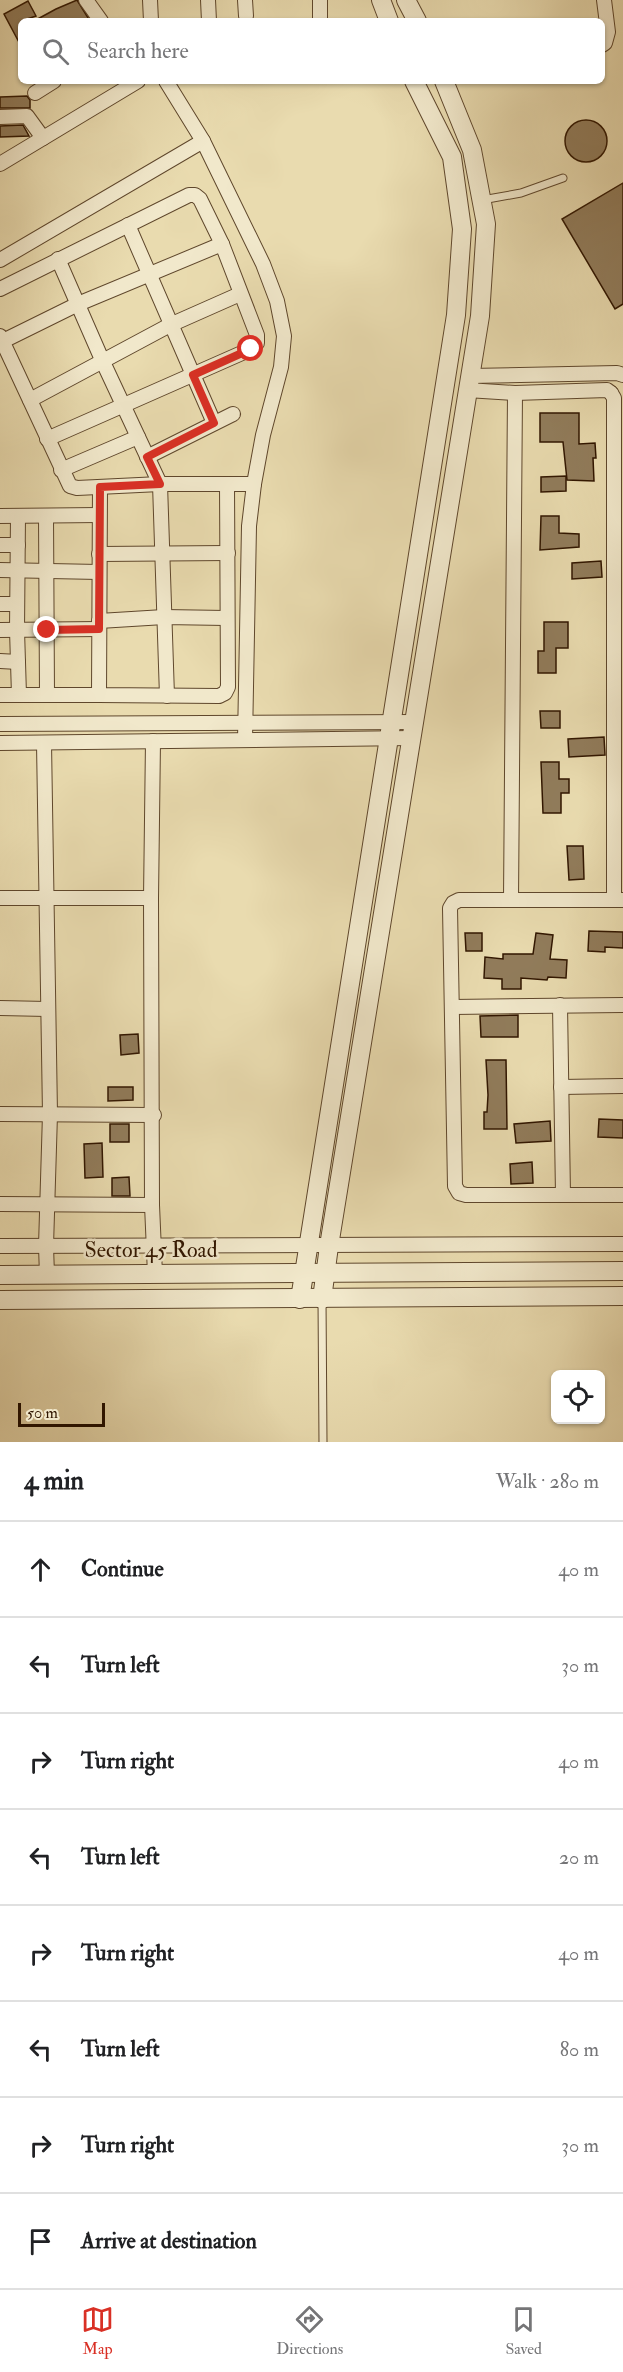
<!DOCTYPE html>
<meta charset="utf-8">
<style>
body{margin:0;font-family:"IM FELL Double Pica",serif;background:#f6f6f6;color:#202124}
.controls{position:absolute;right:18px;bottom:18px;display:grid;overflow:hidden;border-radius:9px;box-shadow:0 2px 4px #0004}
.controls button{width:54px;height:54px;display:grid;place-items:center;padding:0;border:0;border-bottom:2px solid #e0e0e0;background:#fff;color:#202124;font:30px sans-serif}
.scale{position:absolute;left:18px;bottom:15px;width:87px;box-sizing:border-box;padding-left:6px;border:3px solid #311600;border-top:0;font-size:16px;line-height:21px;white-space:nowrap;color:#311600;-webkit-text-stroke:4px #f1e8cb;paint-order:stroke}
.stop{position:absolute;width:18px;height:18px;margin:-14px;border:4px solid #d93025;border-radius:50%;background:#fff}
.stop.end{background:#d93025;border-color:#fff;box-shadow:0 2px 6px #0008}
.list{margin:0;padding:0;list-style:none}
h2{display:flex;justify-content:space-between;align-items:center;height:78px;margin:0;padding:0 24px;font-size:26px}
h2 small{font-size:20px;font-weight:400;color:#757577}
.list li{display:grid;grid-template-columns:39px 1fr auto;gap:18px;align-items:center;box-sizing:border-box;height:96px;padding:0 24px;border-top:2px solid #e0e0e0}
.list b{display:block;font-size:22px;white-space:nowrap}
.list em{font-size:20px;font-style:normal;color:#757577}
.icon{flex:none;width:33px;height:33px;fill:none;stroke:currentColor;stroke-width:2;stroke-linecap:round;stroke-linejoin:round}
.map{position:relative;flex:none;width:623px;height:1442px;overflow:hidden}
.search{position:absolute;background:#fff;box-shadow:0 2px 4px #0004;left:18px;right:18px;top:18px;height:66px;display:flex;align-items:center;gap:15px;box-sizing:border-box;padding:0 21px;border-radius:9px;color:#757577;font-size:22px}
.sheet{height:846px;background:#fff}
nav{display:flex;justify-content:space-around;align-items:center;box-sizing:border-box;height:84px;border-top:2px solid #e0e0e0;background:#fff;font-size:16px;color:#757577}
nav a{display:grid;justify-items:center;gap:3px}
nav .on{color:#d93025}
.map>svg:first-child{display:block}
.building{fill:#917c5b;stroke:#311600;stroke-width:1.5}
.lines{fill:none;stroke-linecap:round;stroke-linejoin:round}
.service-casing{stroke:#5f472c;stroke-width:9}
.minor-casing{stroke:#5f472c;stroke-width:16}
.tertiary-casing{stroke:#5f472c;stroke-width:20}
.service{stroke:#f1e8cb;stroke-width:7}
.minor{stroke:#f1e8cb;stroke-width:14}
.tertiary{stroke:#f1e8cb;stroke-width:18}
.route{stroke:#d93025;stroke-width:8}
.labels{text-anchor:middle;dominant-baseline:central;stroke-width:5;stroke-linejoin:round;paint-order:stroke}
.street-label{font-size:22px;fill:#311600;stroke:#f1e8cb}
</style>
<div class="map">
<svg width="623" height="1442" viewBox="0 0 623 1442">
<rect width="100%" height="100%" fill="#e9dbaf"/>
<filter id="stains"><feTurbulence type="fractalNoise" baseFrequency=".00333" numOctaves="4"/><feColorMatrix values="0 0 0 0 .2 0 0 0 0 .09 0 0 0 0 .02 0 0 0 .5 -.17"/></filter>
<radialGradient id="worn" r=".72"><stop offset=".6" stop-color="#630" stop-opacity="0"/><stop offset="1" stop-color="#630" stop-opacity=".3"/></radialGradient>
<g class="building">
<path d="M77 0 90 21H34L56 9Z"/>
<path d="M28 1 36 16 21 21V46L4 14Z"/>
<path d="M27 96 30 100V108H0V97Z"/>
<circle cx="586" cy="141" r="21"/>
<path d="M23 125 29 136 0 137V126Z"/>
<path d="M623 183V304L615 309 562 219Z"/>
<path d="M540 413H579V444L595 443 596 458H593L594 481 567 480 563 442H540Z"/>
<path d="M566 476V491L541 492V477Z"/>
<path d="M541 516H559V533L579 534V547L540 550Z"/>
<path d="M601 561 602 577 572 579V563Z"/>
<path d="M544 622H568V648H556V673H538V651H544Z"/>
<path d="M540 711H560V728H541Z"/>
<path d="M604 737 605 755 569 757 568 739Z"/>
<path d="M541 762H559V779H569V793H561V813H543Z"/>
<path d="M567 846H583L584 879 569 880Z"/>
<path d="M589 931 623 932V948L605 947V952L588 951Z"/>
<path d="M465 933H482V951H466Z"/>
<path d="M536 933 553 935 550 959 567 960 566 978 548 977 547 980 521 978V989H502V979L484 978 485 957 503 959V954H533Z"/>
<path d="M518 1015V1037H481L480 1016Z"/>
<path d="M138 1034 139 1053 121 1055 120 1035Z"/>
<path d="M486 1060H506L507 1129H484V1112H487L488 1095Z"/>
<path d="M108 1087H133V1100L108 1101Z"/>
<path d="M599 1119 623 1120V1138L598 1137Z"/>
<path d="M550 1121 551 1141 516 1143 514 1124Z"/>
<rect x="110" y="1124" width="19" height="18"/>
<path d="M102 1143 103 1177 85 1178 84 1144Z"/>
<path d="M532 1162 533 1183 511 1184 510 1164Z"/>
<path d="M129 1177 130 1196H112V1178Z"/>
</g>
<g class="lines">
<defs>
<g id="service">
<path d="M482 200 521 193 563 178"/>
<path d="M322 1299 323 1442"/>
</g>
<g id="minor">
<path d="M86 0 101 21"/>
<path d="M150 0 151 21"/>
<path d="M208 0 209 21"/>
<path d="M245 0 246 16"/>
<path d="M320 0V21"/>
<path d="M602 45 605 43 608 32 604 0"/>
<path d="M166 81 203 141 263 264 277 301 284 336 281 367 263 435 254 484 249 526 245 740"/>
<path d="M35 93 54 81"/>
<path d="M0 117 27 116 43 138"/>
<path d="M0 164 138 81"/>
<path d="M128 225 214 423"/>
<path d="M58 259 103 362 160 484 167 696"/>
<path d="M0 260 203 141"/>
<path d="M0 289 189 195H195L200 199 222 244 257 335V343L251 349 47 439"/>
<path d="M0 336 70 486 77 488 160 484H254"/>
<path d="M3 341 78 304 222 244"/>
<path d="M470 376 617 373 623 375"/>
<path d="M467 390 515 393 607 390 611 393"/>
<path d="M611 393 614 398V900"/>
<path d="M30 400 170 325 240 294"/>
<path d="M147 457 233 414"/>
<path d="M61 470 138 437"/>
<path d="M100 487 99 695 219 696 225 693 228 687 227 484"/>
<path d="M0 516 99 515"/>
<path d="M18 516 17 630 19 695"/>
<path d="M46 516 47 695"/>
<path d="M0 545H18"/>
<path d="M99 554 228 553"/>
<path d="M0 570 99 572"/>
<path d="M0 604H17"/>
<path d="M99 621 164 617 226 618"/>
<path d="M0 630 99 629"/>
<path d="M0 661 18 662"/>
<path d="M0 695H99"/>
<path d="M0 724 414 722"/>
<path d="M153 741 151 898 152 1205 155 1274"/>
<path d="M0 743 412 738"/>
<path d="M44 743 50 1114 46 1246 47 1275"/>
<path d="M0 898H151"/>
<path d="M511 900 515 393"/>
<path d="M623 900H459L453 903 450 908 455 1186 459 1193 466 1195H623"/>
<path d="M560 1005 563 1195"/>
<path d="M453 1007 623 1005"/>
<path d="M0 1008 47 1009"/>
<path d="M561 1087 623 1086"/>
<path d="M0 1114 154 1115"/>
<path d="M0 1204 152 1205"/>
<path d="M0 1246 623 1244"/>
</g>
<g id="tertiary">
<path d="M381 0 389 21"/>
<path d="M406 0 417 21"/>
<path d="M0 1275 623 1271"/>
<path d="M300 1299 456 315 462 229 452 157 414 81"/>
<path d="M322 1299 329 1246 480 316 486 224 472 150 444 81"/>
<path d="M0 1300 623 1296"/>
</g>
</defs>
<use href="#service" class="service-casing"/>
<use href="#minor" class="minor-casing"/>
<use href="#tertiary" class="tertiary-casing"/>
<use href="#service" class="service"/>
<use href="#minor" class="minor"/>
<use href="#tertiary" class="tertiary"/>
</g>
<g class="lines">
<path class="route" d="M47 630 99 629 100 487 160 484 147 457 214 423 193 375 251 349"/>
</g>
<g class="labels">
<g class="street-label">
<text x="151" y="1250">Sector 45 Road</text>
</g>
</g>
<rect width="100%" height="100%" filter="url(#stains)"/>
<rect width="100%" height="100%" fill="url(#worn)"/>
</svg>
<div class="controls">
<button><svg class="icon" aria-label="locate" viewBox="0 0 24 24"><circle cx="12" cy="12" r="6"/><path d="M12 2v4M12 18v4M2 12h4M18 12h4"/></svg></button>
</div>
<div class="scale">50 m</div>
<div class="stop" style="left:251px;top:349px"></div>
<div class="stop end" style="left:47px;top:630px"></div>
<div class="search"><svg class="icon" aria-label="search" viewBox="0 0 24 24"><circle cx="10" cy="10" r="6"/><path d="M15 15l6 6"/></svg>Search here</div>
</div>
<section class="sheet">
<h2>4 min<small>Walk · 280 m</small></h2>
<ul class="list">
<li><svg class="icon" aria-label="ahead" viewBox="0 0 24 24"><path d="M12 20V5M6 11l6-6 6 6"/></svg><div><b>Continue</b></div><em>40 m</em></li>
<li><svg class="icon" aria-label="left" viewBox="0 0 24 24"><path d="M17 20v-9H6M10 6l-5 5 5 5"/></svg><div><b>Turn left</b></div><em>30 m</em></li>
<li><svg class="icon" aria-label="right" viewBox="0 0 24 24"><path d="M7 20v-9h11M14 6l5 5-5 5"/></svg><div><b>Turn right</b></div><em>40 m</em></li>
<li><svg class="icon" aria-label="left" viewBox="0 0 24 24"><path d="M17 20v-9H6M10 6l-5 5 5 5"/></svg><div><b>Turn left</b></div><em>20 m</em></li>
<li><svg class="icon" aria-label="right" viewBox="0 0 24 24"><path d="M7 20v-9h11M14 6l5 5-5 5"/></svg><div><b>Turn right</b></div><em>40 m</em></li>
<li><svg class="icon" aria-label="left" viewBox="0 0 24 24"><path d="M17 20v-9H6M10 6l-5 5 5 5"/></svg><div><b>Turn left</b></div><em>80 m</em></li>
<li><svg class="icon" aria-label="right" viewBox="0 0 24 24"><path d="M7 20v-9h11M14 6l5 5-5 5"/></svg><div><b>Turn right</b></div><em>30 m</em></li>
<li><svg class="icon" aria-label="arrive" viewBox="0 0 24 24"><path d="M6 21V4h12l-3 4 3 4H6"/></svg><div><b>Arrive at destination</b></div></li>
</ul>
</section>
<nav>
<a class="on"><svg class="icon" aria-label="map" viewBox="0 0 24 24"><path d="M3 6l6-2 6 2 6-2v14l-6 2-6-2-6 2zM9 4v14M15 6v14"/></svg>Map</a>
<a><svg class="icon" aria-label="directions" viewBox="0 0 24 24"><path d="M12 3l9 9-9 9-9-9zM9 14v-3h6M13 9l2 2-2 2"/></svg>Directions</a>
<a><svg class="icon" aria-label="saved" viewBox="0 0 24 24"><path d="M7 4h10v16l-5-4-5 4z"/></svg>Saved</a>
</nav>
